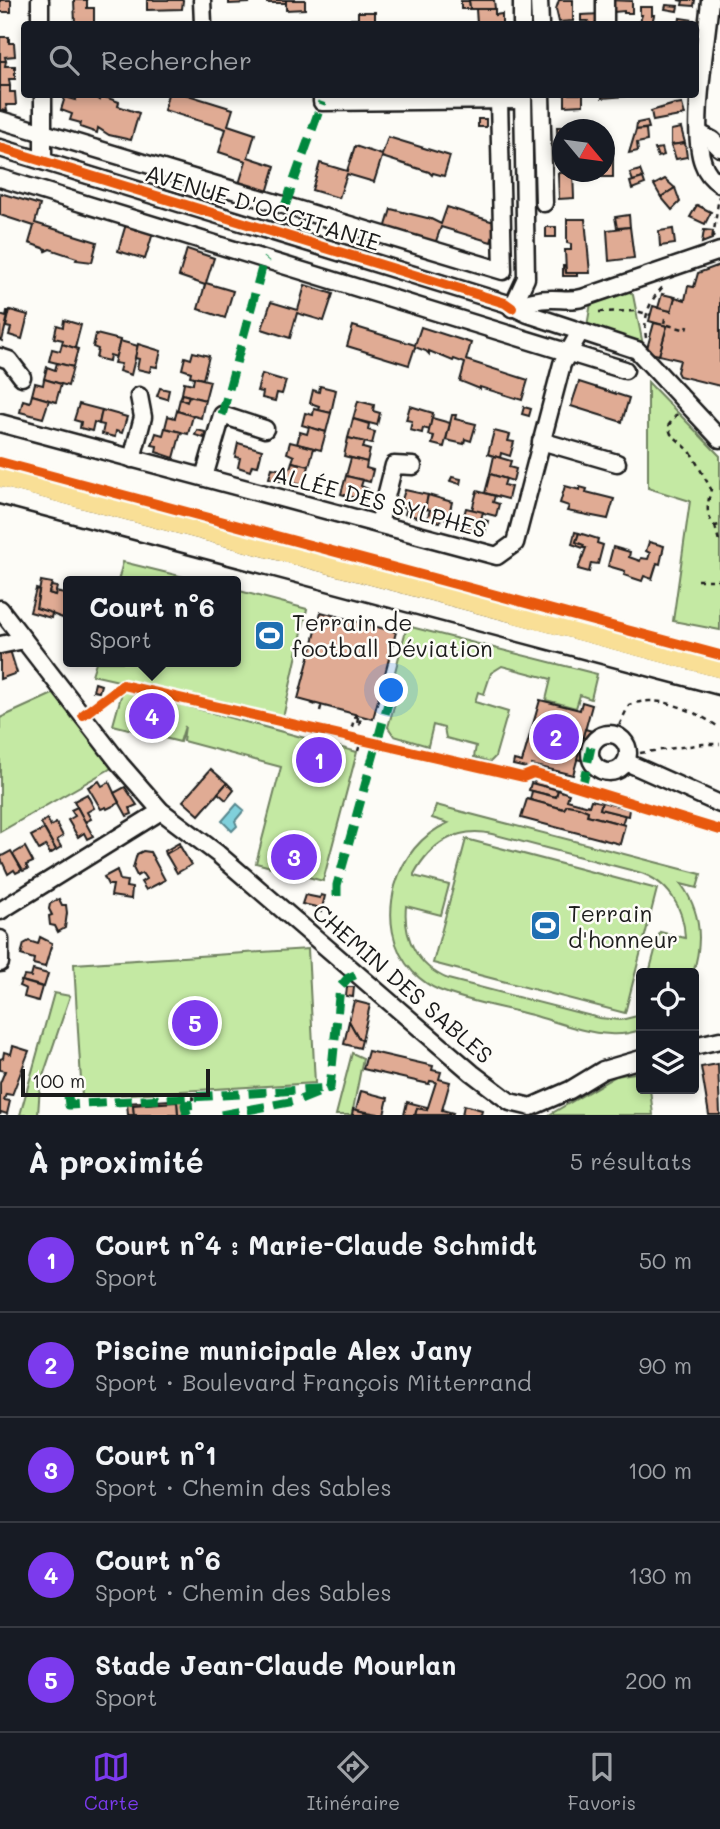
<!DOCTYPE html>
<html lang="fr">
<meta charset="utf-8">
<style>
body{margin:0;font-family:Mali,sans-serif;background:#242831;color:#f1f3f6}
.controls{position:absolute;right:21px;bottom:21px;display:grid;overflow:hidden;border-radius:7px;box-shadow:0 4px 10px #0003}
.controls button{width:63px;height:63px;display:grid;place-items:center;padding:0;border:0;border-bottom:2px solid #363941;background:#171b24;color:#f1f3f6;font:35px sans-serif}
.compass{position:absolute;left:552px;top:119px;width:63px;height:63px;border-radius:50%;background:#171b24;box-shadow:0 4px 10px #0003;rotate:119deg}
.scale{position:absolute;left:21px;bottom:18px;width:189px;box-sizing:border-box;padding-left:7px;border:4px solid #1c1c1c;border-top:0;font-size:19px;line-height:24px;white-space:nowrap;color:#1c1c1c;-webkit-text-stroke:5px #fdfcf7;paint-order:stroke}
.you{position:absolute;left:392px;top:691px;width:24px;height:24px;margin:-18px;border:5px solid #fff;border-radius:50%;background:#1a73e8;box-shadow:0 0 0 10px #1a73e833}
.badge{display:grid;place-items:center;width:46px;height:46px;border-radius:50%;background:#7c3aed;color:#fff;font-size:23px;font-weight:700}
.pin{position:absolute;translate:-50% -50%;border:4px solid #fff;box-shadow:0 2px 7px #0006}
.popup{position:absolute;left:63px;top:576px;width:178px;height:91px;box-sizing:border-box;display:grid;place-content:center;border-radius:7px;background:#171b24;filter:drop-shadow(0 2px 5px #0005);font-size:23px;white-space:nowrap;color:#9ea1a6}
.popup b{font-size:26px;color:#f1f3f6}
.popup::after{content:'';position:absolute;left:50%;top:100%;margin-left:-14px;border:14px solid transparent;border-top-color:#171b24}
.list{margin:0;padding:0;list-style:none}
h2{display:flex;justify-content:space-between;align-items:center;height:91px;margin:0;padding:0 28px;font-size:30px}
h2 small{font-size:23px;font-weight:400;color:#9ea1a6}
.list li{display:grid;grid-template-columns:46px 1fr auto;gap:21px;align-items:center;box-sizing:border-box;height:105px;padding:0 28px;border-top:2px solid #363941}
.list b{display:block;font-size:26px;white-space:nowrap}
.list p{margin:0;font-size:23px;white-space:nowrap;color:#9ea1a6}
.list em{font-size:23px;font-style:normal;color:#9ea1a6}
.icon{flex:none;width:38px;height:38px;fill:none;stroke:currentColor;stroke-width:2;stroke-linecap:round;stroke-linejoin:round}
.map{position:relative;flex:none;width:720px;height:1115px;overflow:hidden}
.search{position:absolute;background:#171b24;box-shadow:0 4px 10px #0003;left:21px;right:21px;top:21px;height:77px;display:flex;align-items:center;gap:18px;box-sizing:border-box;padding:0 24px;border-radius:7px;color:#9ea1a6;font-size:26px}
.sheet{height:616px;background:#171b24}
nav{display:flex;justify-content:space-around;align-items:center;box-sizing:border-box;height:98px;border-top:2px solid #363941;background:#171b24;font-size:19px;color:#9ea1a6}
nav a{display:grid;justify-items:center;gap:4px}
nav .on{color:#7c3aed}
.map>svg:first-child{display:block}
.green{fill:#c4e9a3;stroke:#708260;stroke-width:2}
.water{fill:#80d0db;stroke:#58888f;stroke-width:2}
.building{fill:#e0ab94;stroke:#1c1c1c;stroke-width:2}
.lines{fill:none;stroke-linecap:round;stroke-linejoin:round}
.minor-casing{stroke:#1c1c1c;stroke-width:21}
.major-casing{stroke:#1c1c1c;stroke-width:24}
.path{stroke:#1c1c1c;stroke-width:2.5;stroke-dasharray:5 5;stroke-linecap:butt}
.minor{stroke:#fdfcf7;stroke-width:16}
.major{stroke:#f9df96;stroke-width:19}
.quiet{stroke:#00873e;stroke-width:9;stroke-dasharray:18 9;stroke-linecap:butt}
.cycleway-casing{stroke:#fdfcf7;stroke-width:15}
.cycleway{stroke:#e8590c;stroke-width:10}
.labels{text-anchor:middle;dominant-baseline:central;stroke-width:5;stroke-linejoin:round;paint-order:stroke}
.street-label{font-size:23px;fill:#1c1c1c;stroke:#fdfcf7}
.poi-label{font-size:23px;fill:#1c1c1c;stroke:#fdfcf7;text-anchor:start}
</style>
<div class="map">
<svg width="720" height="1115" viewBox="0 0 720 1115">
<rect width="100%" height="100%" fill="#fdfcf7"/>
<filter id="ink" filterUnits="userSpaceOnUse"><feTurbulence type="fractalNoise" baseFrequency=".0143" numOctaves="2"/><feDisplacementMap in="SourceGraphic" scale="14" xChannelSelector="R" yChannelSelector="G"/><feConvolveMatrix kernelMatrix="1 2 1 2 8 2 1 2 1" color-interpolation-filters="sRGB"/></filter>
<g filter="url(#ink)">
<g class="green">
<path d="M627 289 633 295 643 345 587 326 591 303Z"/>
<path d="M648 382 720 456V630L673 621 690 501 648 488Z"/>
<path d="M123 562 200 581H118Z"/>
<path d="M236 590 307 609 283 718 92 675 96 662H236Z"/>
<path d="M407 626 597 674 591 699 580 695 576 708 546 700 551 679 502 666 491 673 484 694 478 692 475 702 508 712 495 757 490 762 474 757 476 746 446 738 444 728 433 725 428 746 394 736 388 727 399 689 391 687Z"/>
<path d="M123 689 357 752 323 881 256 863 281 767 183 741 185 726 180 742 113 725Z"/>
<path d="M57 692 115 766 0 832V718Z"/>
<path d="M436 805 701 874 697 888 681 884C701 911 703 942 693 973H649L660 932 685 938C684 907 668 881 638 872L492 834C457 826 430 844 414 874V876L449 885 441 915 406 906C403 938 417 966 448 979L599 1018 621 1020 641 1015V1030C631 1033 621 1035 610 1034 584 1033 557 1022 532 1015 501 1007 468 1002 439 990 429 986 420 979 413 972 391 949 387 916 395 886 403 858 421 835 448 823L432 818Z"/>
<path d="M466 839 657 889 625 1013 433 963Z"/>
<path d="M308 949 315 1083 82 1097 74 964Z"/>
<path d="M54 993 70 996 40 1085 38 1115H20Z"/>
<path d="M352 1053 363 1058 352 1115H336Z"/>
<path d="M641 1072V1089H650L653 1115H549L616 1076Z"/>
</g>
<path class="water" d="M237 804 244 810 235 821 237 826 232 831 222 821Z"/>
<g class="building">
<rect x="0" y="0" width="11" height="12"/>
<path d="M74 0H87V8H94V24H75Z"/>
<path d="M147 0H183L182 9 147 10Z"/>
<path d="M229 0H248L249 3 229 4Z"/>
<rect x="267" y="0" width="19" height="3"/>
<path d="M286 0H305V9L286 10Z"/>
<path d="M494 0 495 9H470L469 0Z"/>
<path d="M559 0H573V21L559 22 556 9Z"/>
<path d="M608 0 632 1V13H624V11L614 12V7H608Z"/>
<path d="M678 0H695L694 6 682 5 683 1Z"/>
<path d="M461 1H469L470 9H461Z"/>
<path d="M666 5 678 6 677 11 665 9Z"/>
<path d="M640 7H652V15H654L652 24H639L642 15H640Z"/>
<path d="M476 9H495V15L502 14V24H477Z"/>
<path d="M358 12H375V24H350L351 19H358Z"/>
<path d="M601 14V24H589L588 21H581V15Z"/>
<path d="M680 18 694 20 693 24H679Z"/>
<path d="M0 37H9V43H14L15 56 5 57 6 61H0Z"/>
<path d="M0 61H6L5 66H15V79H9L10 86H0Z"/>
<path d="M0 86H10V92H15L16 105H6L7 111 0 110Z"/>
<path d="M77 94 89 98 92 94 100 100 101 96 108 98 119 102 118 106 139 113 131 140 109 135 98 128 97 133 80 127 81 123 70 120 72 114 61 110 65 97 76 100Z"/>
<path d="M168 94H185L233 109 228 125 255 134 248 157 275 166 267 193 239 184 246 161 219 152 226 129 164 110Z"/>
<path d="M563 94H583V105L565 106V95Z"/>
<path d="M602 94H626V96L602 98Z"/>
<path d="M675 104 676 105 682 104 685 115 653 121 651 111Z"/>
<rect x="478" y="119" width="8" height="8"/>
<path d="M647 121 649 128 636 130 637 123Z"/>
<path d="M557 127H569V130H562V153H558Z"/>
<path d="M681 128 685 143 671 145V130Z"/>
<path d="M646 129 647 141 637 143 638 151 629 153 636 130Z"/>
<path d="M388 137 450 156 444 176 433 173 432 175 429 172 382 157 374 182 347 174 339 198 312 190 320 163 347 171 355 146 382 155Z"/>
<path d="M685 143 687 157 676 159 671 145Z"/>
<path d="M662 148 664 155 658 157 655 149Z"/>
<path d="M604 156H613V177H602V172H604Z"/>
<path d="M640 170 643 178 633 181 630 173Z"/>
<path d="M573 172 574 198 559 199 558 173Z"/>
<path d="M590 172H599V177H589Z"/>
<path d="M643 178 645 184 632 189 630 182Z"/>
<path d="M665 179 675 188 661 197 654 185Z"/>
<path d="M675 188 680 202 672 210 661 197Z"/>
<path d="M0 193 40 205 35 223 97 242 92 262 76 260 77 258 50 249 46 251V249L29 243 34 226 0 215Z"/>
<path d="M697 205 711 212 705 224 690 217Z"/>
<path d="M447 207 497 223 491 242 441 227 435 244 385 229 391 209 431 219 441 224Z"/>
<path d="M629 215 630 227 617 228 615 217Z"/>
<path d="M567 219H585L590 273H566L565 250H571V244L567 243Z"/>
<path d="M126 224 153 233 145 259 118 251Z"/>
<rect x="546" y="227" width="10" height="10"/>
<path d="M630 227 634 258 609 261 607 230Z"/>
<path d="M673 229 675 244 660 246 659 231Z"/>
<path d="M704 230 713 231 712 239 702 243Z"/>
<path d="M187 249 214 258 206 283 233 291 225 318 198 309 205 285 179 276Z"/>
<path d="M720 265V386L679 376 677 372 680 360 659 355 667 326 649 321 653 306 671 311 675 297 685 300 688 286 694 287 698 273Z"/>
<path d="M563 266H565L566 273H577V276H563Z"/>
<path d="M305 285 333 294 324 321 297 313 290 338 262 329 271 302 298 310Z"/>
<path d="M662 294 675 297 671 311 658 308Z"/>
<path d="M10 310 28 315 22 339 9 335 11 328 6 327Z"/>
<path d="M7 311H9L2 341 0 340V315L6 317Z"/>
<path d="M64 320 81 325 75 348 62 344 63 340 54 338 57 325 63 327Z"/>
<path d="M654 323 667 326 659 355 646 352Z"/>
<path d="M353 326 415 345 421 327 471 343 466 360 528 380 522 400 480 387V389L460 381 465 363 454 359 453 361 429 351V354L426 351 415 347 409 365 347 346Z"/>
<path d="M96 334 120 340 116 357 110 355 109 361 96 358 98 349 93 347Z"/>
<path d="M120 341 138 346 131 375 119 371 121 364 114 363Z"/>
<path d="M62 344 78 349 73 367 49 361 52 349 60 351Z"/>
<path d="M138 344 161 351 157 367 151 366 150 372 137 369 139 359 135 358Z"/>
<path d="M193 352 209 356 203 379 190 376 191 372 182 369 185 357 191 359Z"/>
<path d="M57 363 73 367 68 386 44 379 47 367 55 370Z"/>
<path d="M262 374 286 381 282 394 277 393 275 401 262 398 263 392 257 391Z"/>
<path d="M194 377 210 381 205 400 182 394 184 382 193 384Z"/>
<path d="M44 379 61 384 56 402 32 395 35 383 43 385Z"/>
<path d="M579 382 629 398 622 422 571 406Z"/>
<path d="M320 386 336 390 331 413 318 410 319 406 310 403 313 390 319 392Z"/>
<path d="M160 388 169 390 167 399 157 396Z"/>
<path d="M182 394 189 396 187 402 180 399Z"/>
<path d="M32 395 49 400 43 418 20 412 23 400 30 402Z"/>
<path d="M189 396 205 400 201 418 177 411 180 399 187 402Z"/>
<path d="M358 401 374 405 373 411 380 413 377 425 353 419Z"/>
<path d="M79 404 102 410 99 424 94 422 92 431 80 428 81 422 74 420Z"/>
<path d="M410 406 433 413 430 430 423 428 422 433 410 430 412 421 406 420Z"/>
<path d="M524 407 531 409 529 416 522 414Z"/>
<path d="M314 409 331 413 326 432 302 425 305 413 313 415Z"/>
<path d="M102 410 127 417 122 433 116 431 115 437 102 434 104 425 99 424Z"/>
<path d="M177 411 193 416 188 434 165 428 168 416 175 418Z"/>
<path d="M452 415H456L455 419 476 424 471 441 465 439 464 444 446 440Z"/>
<path d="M432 418 450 423 444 447 432 444 434 436 428 435Z"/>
<path d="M353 419 369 424 368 430 375 432 372 444 348 438Z"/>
<path d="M309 427 326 432 321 450 297 444 300 432 307 434Z"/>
<path d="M165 428 181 432 174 458 156 452 157 446 152 445 156 433 163 435Z"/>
<path d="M197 430 205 432 204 438 195 435Z"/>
<path d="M494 431 510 435 508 441 514 442 510 456 501 453 500 458 488 454Z"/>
<path d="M348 438 365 442 363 448 370 450 367 462 344 456Z"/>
<path d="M290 442 314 448 309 466 292 462 294 456 287 453Z"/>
<path d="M238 443 262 450 258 466 252 465 250 471 238 467 240 458 235 457Z"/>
<path d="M494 456 511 461 509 467 516 469 513 481 490 474Z"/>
<path d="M351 458 367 462 366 468 373 470 370 482 346 476Z"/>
<path d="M292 462 309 466 304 485 281 478 284 467 290 468Z"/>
<path d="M272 468 282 470 280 481 269 478Z"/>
<path d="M490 474 506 479 504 485 511 487 508 499 485 493Z"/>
<path d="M346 476 363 480 361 486 368 489 365 501 341 494Z"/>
<path d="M452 477 461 479 460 484 450 481Z"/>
<path d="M565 486 580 490V487L587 489 586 492 614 499 608 519 567 511 569 506 560 503Z"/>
<path d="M405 490 428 495 425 509 420 507 417 517 405 514 407 508 400 506Z"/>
<path d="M477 491 495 496 493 502 499 504 496 516 472 510Z"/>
<path d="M428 495 452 502 448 519 441 517 440 522 427 519 430 510 425 509Z"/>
<path d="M466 508 483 512 481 519 488 521 485 533 461 527Z"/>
<path d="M575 532 579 533 576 542 584 545 583 548 572 544Z"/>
<path d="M579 533 598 539 597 543 603 545 598 564 591 563 589 572 578 569 586 548H583L584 545 576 542Z"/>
<path d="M649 542 664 546 660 564 657 563 652 579 644 576 642 581 624 575 625 571 608 566 613 547 630 552 629 557 640 561 641 558 648 559 650 553 646 551Z"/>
<path d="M41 581 52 583 49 593 55 595 56 592 68 595V620L36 608Z"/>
<path d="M51 586 57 587 55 595 49 593Z"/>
<path d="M36 589 39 590 36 608 52 613 51 618 30 612Z"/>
<path d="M321 612 396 632 373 719 298 699Z"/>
<path d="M10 650 17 673 0 679V653Z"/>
<path d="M95 683 101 685 99 692 93 691Z"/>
<path d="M540 700 580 710 582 702 592 705 573 775 532 765 531 769 513 765 514 760 522 762Z"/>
<path d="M585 729 592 731 585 749H588L584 761 577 759Z"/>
<path d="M211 769 227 783 199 815 183 801Z"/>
<path d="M535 779 559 786 558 790 534 784Z"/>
<path d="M99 781 102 786 109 782 119 803 107 809 106 807 101 809 88 787Z"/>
<path d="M227 783 234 790 226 800 218 793Z"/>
<path d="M531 783 558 790 556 797 529 790Z"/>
<path d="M125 787 137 805 130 808 132 814 127 816 114 793Z"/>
<path d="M558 790 569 794 567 800 589 806 591 800 602 802 600 809 625 815 622 824 587 815 588 811 578 807 567 805 564 809 530 800 532 791 556 797Z"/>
<path d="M87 794 94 808 87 812 91 819 85 822 74 801Z"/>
<path d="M603 797 627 804 626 808 602 802Z"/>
<path d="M527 799 564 809 567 805 578 807 588 811 587 815 625 825 620 844 521 818Z"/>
<path d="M602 802 629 809 628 816 600 809Z"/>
<path d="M77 807 93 836 87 839 84 833 78 837 68 820 75 816 71 810Z"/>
<path d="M47 819 51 826 56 823 63 836 57 840 61 847 56 850 41 823Z"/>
<path d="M44 829 56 850 50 854 46 846 39 850 31 836Z"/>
<path d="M179 843 180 846 166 854 165 851Z"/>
<path d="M180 846 191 865 177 873 166 854Z"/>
<path d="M25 847 33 862 26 865 28 869 23 871 13 854Z"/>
<path d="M11 851 22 870 16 873 14 870 8 874 0 857Z"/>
<path d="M143 851 150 852 165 880 146 890 141 882 146 879 142 873 137 876 133 868 137 854Z"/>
<path d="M117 870 120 880 127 881 126 887 132 888 131 899 111 896 113 885H108L104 877Z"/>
<path d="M305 895 320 898 321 895 325 896 321 912 317 911V907L302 904Z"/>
<path d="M59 899 62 905H66L67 913 65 928 58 932 55 926 50 925 49 916 52 915 49 909 50 904Z"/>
<path d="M40 937 52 943 45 967 33 964 34 959 21 955 24 944 29 941 38 944Z"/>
<path d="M33 970 48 974 44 987 22 981 24 976 31 977Z"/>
<path d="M21 981 42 987 38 1001 24 997 26 989 19 986Z"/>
<path d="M347 987H354L353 997 346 996Z"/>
<path d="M354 1001 370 1005 362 1040 359 1039 349 1021Z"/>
<path d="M349 1021 359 1039 362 1040 360 1048 344 1044Z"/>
<path d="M13 1046 29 1051 12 1095 6 1094 4 1100 10 1101 7 1114 1 1112 0 1115V1083L5 1071 0 1070V1059L3 1058 4 1052 11 1054Z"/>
<path d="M368 1051 433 1066 432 1070 441 1072 439 1079 450 1082 442 1110 453 1113 452 1115H415L417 1108 427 1110 436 1082 430 1081 429 1084 363 1069Z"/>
<path d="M718 1064 720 1115H709L701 1067Z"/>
<path d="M361 1091 388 1098 384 1115 356 1110Z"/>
<path d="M184 1099 185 1115H178L177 1102 133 1105 134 1115H128L127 1103Z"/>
<path d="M177 1102 178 1115H134L133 1105Z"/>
<path d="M407 1102 427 1107V1110L417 1108 415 1115H404Z"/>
<path d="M464 1105 482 1110 481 1115H462Z"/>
<path d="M353 1109 372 1114V1115H352Z"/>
</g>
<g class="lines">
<defs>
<g id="minor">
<path d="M40 0V24"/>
<path d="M202 0 203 24"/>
<path d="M522 0V24"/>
<path d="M539 0 540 24"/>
<path d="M710 0C707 39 690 129 703 163 706 172 712 179 720 184"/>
<path d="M605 24V0"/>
<path d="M322 94V102L523 100"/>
<path d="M541 94 544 203"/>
<path d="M0 120 503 271 499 100"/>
<path d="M699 133 712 140 720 148"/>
<path d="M0 148 505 303 528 314 637 350 720 439"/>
<path d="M43 161V94"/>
<path d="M0 178 625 370"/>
<path d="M512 308C525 302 538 299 552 299 563 299 571 301 582 298L720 251"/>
<path d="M512 308 526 278 523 94"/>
<path d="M0 357 9 360 22 377"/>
<path d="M0 423 497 556 515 543 562 364 580 332"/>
<path d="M541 441 617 463"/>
<path d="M132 459 143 417 139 396"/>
<path d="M204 477 222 415 265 429"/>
<path d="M0 495 720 686"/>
<path d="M379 524 394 465 413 466"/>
<path d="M0 609 120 764 161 811 218 854 472 1073 510 1102 531 1107 570 1090 603 1070 641 1059"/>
<path d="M0 645 24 640"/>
<circle cx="609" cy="753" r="19"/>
<path d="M626 762 720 804"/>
<path d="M0 911 161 811"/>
<path d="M0 939V963"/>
<path d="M694 1046 720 1040"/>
</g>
<path id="major" d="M0 477 720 668"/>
</defs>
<use href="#minor" class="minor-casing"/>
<use href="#major" class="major-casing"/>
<g class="path">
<path d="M713 238 719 196"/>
<path d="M599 312 636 311 651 315"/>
<path d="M665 318 664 324 687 330 688 325"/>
<path d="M646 338C643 317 649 300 665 285"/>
<path d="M677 414 668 426 671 434 690 451 711 489C708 503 704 514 715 526L720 525"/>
<path d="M715 526 720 545"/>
<path d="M697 580H720"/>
<path d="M311 703 321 707 320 711"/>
<path d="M358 717 357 724 359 725 361 718"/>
<path d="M615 734 629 705C658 693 695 711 720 728"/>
<path d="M349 737 355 716 358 717"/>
<path d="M358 751 360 744"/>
<path d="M640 753 703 744H720"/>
<path d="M184 1102 193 1101V1096"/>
</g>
<use href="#minor" class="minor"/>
<use href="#major" class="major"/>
<g class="quiet">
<path d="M285 206 322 102"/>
<path d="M222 415 263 264 267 259"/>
<path d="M582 788 591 747"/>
<path d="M337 896V885L389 700"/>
<path d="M68 1096 69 1105 330 1088"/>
<path d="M187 1115 185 1105 199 1104"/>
<path d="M221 1115 300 1100 330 1088 340 987 348 978 357 974"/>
</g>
<defs>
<g id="cycleway">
<path d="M0 148 450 286 505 303 512 308"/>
<path d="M0 462 720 655"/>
<path d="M83 715 123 685 523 777 533 773 720 830"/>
</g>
</defs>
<use href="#cycleway" class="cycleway-casing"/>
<use href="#cycleway" class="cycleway"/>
</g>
</g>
<defs>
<symbol id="stadium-square" viewBox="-11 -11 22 22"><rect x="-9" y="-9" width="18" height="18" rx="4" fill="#1f6fb2" stroke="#fdfcf7"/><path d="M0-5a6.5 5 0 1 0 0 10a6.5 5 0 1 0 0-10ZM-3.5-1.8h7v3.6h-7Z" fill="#fff"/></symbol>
</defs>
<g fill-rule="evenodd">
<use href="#stadium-square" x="252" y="618" width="35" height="35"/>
<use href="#stadium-square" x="528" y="908" width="35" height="35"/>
</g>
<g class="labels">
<g class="street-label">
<text transform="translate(263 207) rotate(17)">AVENUE D'OCCITANIE</text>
<text transform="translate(380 501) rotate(15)">ALLÉE DES SYLPHES</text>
<text transform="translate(403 983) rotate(41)">CHEMIN DES SABLES</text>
</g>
<g class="poi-label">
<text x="292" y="622">Terrain de<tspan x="292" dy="26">football Déviation</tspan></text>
<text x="568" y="913">Terrain<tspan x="568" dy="26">d'honneur</tspan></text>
</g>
</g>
</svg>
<div class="controls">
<button><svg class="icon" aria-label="locate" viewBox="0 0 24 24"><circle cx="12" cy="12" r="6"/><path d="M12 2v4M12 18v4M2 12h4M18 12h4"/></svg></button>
<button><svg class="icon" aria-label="layers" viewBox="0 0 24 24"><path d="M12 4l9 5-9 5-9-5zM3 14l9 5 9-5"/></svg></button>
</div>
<svg class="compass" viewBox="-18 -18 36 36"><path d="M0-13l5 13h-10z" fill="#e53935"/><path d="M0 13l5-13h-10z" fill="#9ea1a6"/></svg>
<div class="scale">100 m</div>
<div class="you"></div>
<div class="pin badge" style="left:319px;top:760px">1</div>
<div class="pin badge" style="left:556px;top:737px">2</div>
<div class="pin badge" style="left:294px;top:857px">3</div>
<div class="pin badge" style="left:152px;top:716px">4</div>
<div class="popup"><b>Court n°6</b>Sport</div>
<div class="pin badge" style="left:195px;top:1023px">5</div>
<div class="search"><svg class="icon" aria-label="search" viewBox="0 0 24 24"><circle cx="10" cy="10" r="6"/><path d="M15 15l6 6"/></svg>Rechercher</div>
</div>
<section class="sheet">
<h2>À proximité<small>5 résultats</small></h2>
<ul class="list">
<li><span class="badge">1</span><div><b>Court n°4 : Marie-Claude Schmidt</b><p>Sport</p></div><em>50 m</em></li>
<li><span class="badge">2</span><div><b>Piscine municipale Alex Jany</b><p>Sport · Boulevard François Mitterrand</p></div><em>90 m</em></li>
<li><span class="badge">3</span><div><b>Court n°1</b><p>Sport · Chemin des Sables</p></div><em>100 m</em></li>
<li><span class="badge">4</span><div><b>Court n°6</b><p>Sport · Chemin des Sables</p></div><em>130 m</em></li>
<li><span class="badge">5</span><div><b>Stade Jean-Claude Mourlan</b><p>Sport</p></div><em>200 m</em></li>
</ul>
</section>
<nav>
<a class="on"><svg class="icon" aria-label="map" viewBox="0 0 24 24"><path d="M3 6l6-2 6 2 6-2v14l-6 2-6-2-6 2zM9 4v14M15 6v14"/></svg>Carte</a>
<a><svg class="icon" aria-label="directions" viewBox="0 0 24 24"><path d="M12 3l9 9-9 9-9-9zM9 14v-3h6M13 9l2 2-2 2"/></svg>Itinéraire</a>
<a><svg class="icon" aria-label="saved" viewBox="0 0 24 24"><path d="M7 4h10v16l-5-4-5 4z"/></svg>Favoris</a>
</nav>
